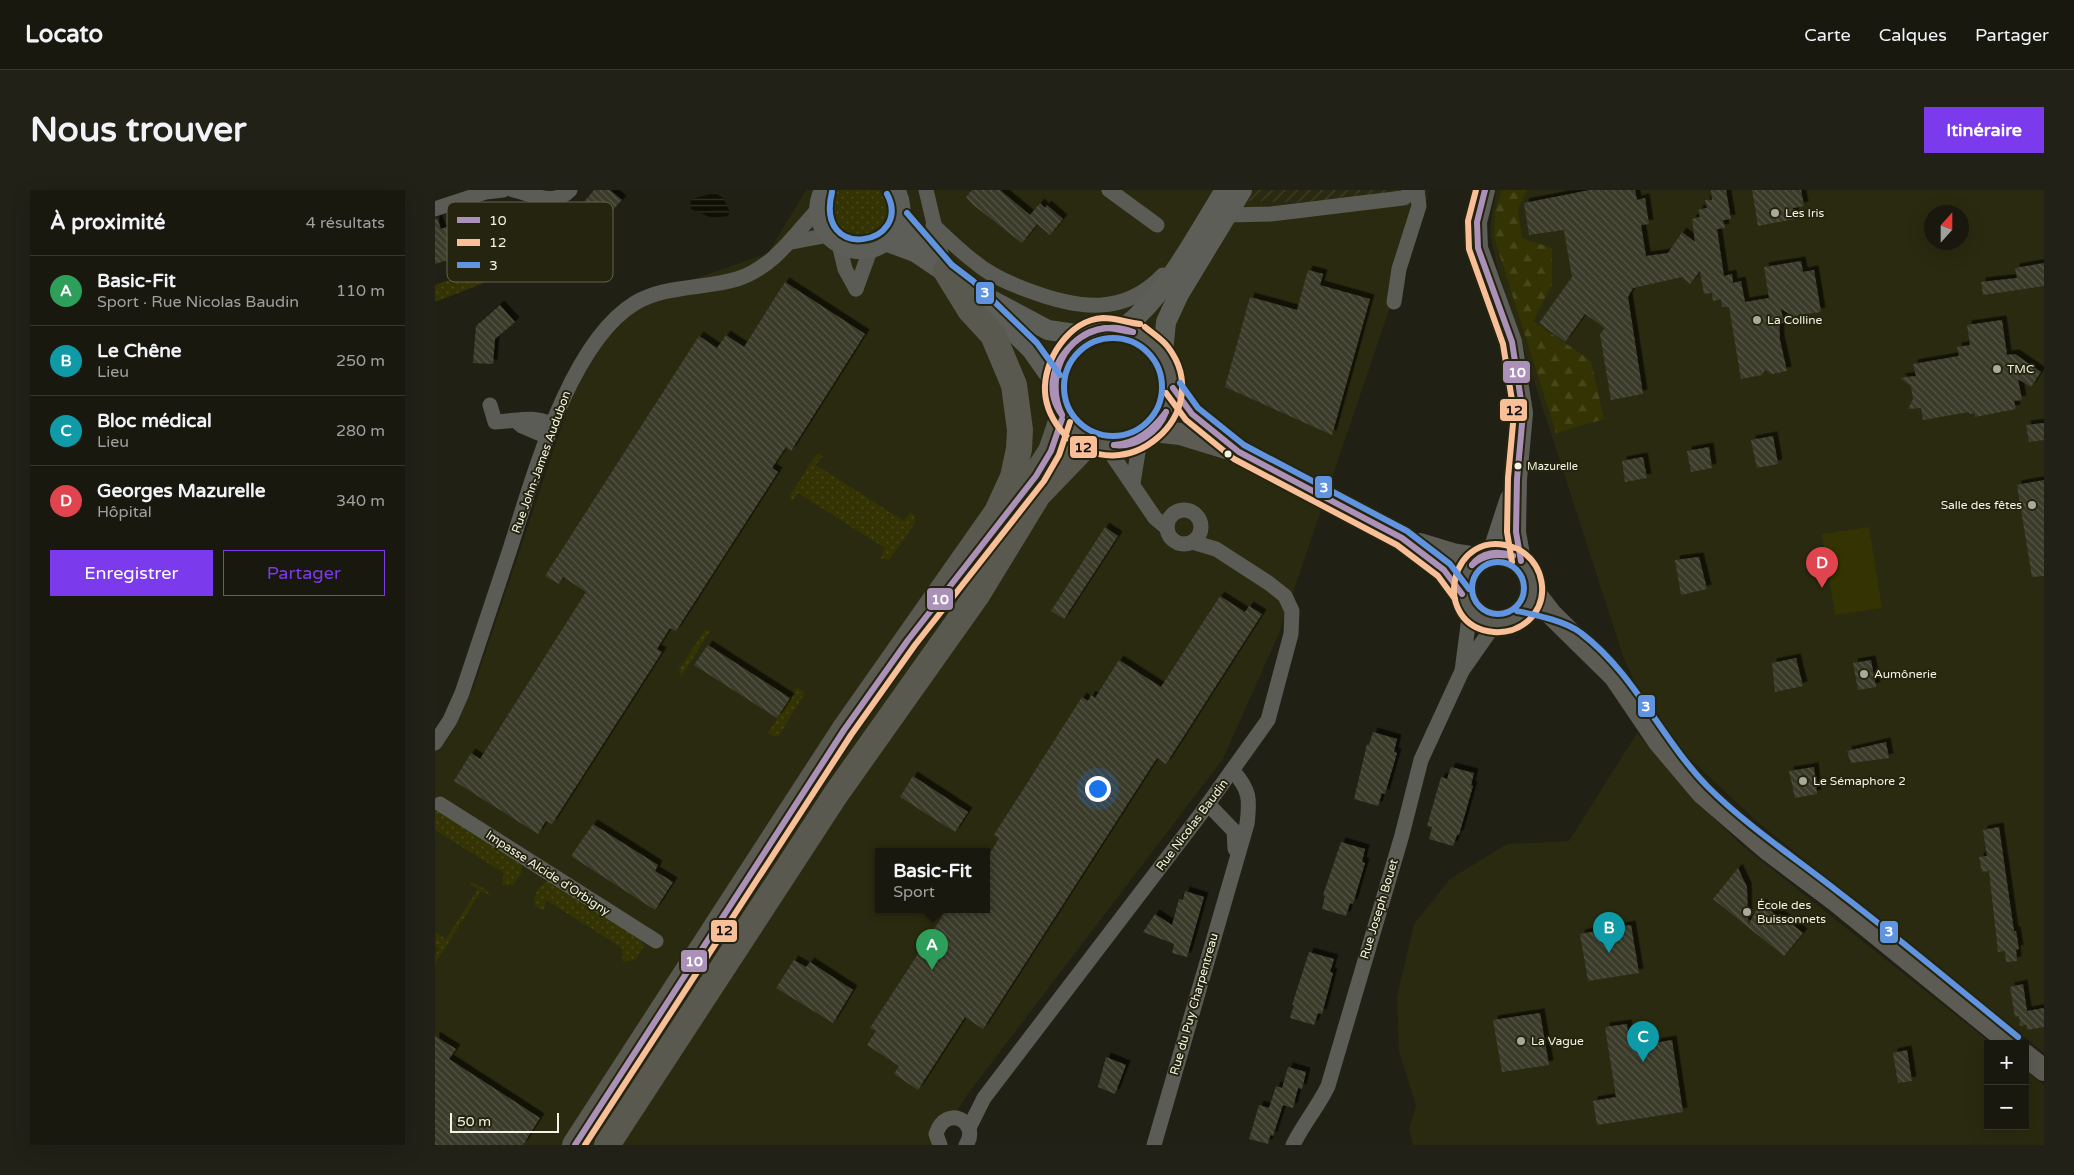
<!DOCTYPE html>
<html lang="fr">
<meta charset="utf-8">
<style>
body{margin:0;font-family:"Varela Round",sans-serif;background:#212118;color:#f1f3f6}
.controls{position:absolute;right:15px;bottom:15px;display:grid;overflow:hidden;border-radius:0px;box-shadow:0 5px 20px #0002}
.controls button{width:45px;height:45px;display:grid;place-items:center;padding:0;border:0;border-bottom:1px solid #36372f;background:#18180f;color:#f1f3f6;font:25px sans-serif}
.compass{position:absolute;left:1489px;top:15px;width:45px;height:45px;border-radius:50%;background:#18180f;box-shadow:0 5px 20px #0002;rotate:21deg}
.scale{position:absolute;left:15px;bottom:12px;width:109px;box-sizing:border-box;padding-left:5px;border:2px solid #f3f3e6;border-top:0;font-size:14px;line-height:18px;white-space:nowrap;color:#f3f3e6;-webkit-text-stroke:4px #25250f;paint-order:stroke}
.you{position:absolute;left:662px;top:598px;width:18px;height:18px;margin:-12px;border:4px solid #fff;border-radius:50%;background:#1a73e8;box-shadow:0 0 0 8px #1a73e833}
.badge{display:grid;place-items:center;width:32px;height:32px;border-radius:50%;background:#7c3aed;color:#fff;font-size:16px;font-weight:700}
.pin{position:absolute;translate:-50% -41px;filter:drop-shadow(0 1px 2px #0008)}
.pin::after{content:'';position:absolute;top:26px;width:18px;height:15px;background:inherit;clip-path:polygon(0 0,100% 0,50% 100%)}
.popup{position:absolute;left:440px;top:658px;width:115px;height:65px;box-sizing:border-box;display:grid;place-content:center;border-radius:0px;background:#18180f;filter:drop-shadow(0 1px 4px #0005);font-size:16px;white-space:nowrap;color:#9fa09e}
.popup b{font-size:19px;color:#f1f3f6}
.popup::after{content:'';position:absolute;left:50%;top:100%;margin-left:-10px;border:10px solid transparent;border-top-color:#18180f}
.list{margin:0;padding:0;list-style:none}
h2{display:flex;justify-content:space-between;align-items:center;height:65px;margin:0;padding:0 20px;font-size:21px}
h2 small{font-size:16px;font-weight:400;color:#9fa09e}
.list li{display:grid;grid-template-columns:32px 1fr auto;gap:15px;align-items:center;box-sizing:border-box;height:70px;padding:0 20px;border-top:1px solid #36372f}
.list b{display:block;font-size:19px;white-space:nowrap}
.list p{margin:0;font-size:16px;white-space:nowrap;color:#9fa09e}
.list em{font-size:16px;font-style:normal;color:#9fa09e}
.actions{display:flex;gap:10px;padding:15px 20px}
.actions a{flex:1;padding:11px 0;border:1px solid #7c3aed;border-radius:0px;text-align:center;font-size:18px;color:#7c3aed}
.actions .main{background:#7c3aed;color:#fff}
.map{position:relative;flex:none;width:1609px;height:955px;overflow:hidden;border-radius:0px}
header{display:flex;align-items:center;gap:30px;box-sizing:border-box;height:70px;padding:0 25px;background:#18180f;border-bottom:1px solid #36372f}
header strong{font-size:24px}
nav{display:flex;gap:28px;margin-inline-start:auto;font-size:18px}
.intro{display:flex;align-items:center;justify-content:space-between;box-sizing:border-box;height:120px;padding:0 30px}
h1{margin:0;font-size:35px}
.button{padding:12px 22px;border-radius:0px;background:#7c3aed;color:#fff;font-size:18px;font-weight:700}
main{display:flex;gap:30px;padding:0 30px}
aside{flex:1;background:#18180f;border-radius:0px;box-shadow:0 5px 20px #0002}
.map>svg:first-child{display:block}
.built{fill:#2a2a10;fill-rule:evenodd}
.industrial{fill:url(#industrial-furrows)}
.grass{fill:url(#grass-dots)}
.forest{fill:url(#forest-firs)}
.garden{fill:#333304}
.water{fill:url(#water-rules)}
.building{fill:url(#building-back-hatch);filter:url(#shadow)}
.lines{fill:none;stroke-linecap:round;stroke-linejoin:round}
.street{stroke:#5c5c57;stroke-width:15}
.secondary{stroke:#5e5e58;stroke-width:20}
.primary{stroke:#5c5c55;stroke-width:22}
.highway{stroke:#595950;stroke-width:26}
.bus-1-casing{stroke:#25250f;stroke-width:10}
.bus-2-casing{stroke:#25250f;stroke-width:10}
.bus-3-casing{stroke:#25250f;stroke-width:10}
.bus-1{stroke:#ab91b7;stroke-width:6}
.bus-2{stroke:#f8bf98;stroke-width:6}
.bus-3{stroke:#6094e1;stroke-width:6}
.poi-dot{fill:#a9a99c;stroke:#25250f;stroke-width:2}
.bus-dot{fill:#f3f3e6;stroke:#25250f;stroke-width:2}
.labels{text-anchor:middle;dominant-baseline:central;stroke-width:4;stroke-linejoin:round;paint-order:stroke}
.bus-label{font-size:11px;fill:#f3f3e6;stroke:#25250f;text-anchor:start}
.poi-label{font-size:12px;fill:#f3f3e6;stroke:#25250f;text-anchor:start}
.street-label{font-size:12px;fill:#f3f3e6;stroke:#25250f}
.key{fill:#25250f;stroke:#636350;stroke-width:1}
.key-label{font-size:14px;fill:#f3f3e6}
.line-badge{stroke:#25250f;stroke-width:2}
.badge-label{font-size:14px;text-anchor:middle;font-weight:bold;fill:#fff}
.pale-badge-label{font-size:14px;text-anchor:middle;font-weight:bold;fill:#111}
</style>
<header>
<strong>Locato</strong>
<nav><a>Carte</a><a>Calques</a><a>Partager</a></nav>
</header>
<div class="intro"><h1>Nous trouver</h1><a class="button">Itinéraire</a></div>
<main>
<aside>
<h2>À proximité<small>4 résultats</small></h2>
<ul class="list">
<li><span class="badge" style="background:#2e9e5b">A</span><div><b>Basic-Fit</b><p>Sport · Rue Nicolas Baudin</p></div><em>110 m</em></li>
<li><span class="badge" style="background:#0f9aa8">B</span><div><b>Le Chêne</b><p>Lieu</p></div><em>250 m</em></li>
<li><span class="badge" style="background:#0f9aa8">C</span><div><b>Bloc médical</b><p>Lieu</p></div><em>280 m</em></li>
<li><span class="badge" style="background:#e0444e">D</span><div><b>Georges Mazurelle</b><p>Hôpital</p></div><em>340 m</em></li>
</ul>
<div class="actions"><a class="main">Enregistrer</a><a>Partager</a></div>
</aside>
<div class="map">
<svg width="1609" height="955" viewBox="0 0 1609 955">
<defs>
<pattern id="industrial-furrows" width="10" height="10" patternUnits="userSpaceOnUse" patternTransform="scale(1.25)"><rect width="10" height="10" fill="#2a2a10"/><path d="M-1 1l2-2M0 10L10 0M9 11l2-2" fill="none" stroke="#3f3f27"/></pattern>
<pattern id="grass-dots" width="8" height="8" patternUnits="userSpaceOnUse" patternTransform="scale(1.25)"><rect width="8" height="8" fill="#333304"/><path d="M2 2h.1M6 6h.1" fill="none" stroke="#47471c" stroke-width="1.8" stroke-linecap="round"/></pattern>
<pattern id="forest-firs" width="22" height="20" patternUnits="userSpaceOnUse" patternTransform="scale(1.25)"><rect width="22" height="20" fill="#333304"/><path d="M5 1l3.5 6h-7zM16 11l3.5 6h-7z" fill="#47471c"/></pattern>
<pattern id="water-rules" width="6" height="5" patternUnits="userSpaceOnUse" patternTransform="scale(1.25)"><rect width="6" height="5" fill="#0f0f02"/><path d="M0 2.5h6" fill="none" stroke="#323227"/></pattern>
<pattern id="building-back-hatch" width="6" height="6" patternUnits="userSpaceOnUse" patternTransform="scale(1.25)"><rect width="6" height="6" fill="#3a3a2a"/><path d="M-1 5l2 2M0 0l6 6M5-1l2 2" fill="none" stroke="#575749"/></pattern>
<filter id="shadow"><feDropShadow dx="4.5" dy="-4.5" stdDeviation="0" flood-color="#0009"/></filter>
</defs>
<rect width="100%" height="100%" fill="#202014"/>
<g class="built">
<path d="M371 0H819L814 11 989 17 845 441 788 569 532 905 501 955H0V560L38 499 141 193 190 113 333 63ZM443 661H551V719H443Z"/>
<path d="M1062 0H1609V863L1320 630 1254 568 1224 536 1210 514 1189 469 1062 77 1055 45 1057 21ZM1496 22H1526V52H1496Z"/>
<path d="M1202 543 1247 596 1303 652 1557 854H1553V936H1590V880L1609 895V955H978L974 940 981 915 964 862 962 807 979 734 1015 689 1072 654 1134 651Z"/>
</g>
<path class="industrial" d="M819 0H994L989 17 813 11Z"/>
<g class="grass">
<path d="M404 0H444C476 43 403 69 396 25 394 15 397 7 404 0Z"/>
<path d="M111 54 150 61V84L116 75 87 78 0 112V95Z"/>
<path d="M385 264 388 266 381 275 469 331 475 322 480 326V333L454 370 445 368 450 358 363 303 357 312 355 305 381 265Z"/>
<path d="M270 440 275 441 246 487 244 479Z"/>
<path d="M362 497 370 503 345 544 342 547 333 543Z"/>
<path d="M0 617 87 674 86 684 78 695H67L69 683 0 640Z"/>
<path d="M113 691 206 749 209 756 200 770 188 772 187 758 111 710 109 721 100 716C97 707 104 694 113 691Z"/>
<path d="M37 692 50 699 56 706 46 701 0 774V766L4 759 0 756 1 743 11 749 43 699 35 694Z"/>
</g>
<path class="forest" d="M1067 0H1092L1083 19 1087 48 1117 58V95L1098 131 1156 171 1169 229 1121 243 1059 47 1060 21Z"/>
<path class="garden" d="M1434 337 1447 418 1400 425 1387 344Z"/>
<path class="water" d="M280 3 288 8 295 22 293 26 277 28 256 19 255 12 260 8Z"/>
<g class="building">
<path d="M159 0H175L187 10 177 21 174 19 148 51 143 47 140 50 129 41 142 26 139 24Z"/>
<path d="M537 0H565L595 25 605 13 610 18 612 15 628 29 615 45 602 34 587 53 537 14 531 7Z"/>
<path d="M1155 0H1200L1202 10 1210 8 1214 34 1206 35 1211 66 1233 63 1247 42 1260 52 1257 29 1265 27 1263 20 1272 18 1270 10H1277L1276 0H1291L1296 29 1288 30 1290 38 1282 39 1289 86 1297 84 1298 93 1306 91 1310 112 1334 108 1329 77 1366 71 1368 82 1379 80 1386 122 1358 126 1346 119 1349 133H1344L1345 150 1352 181 1337 184 1330 180 1327 185 1306 189 1294 117H1287L1286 109 1278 111 1277 103 1269 104 1265 81 1255 94 1247 87 1198 98 1193 107 1208 204 1176 210 1165 144 1170 138 1150 124 1130 152 1104 133 1137 87 1129 40 1094 45 1089 13Z"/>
<path d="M1317 0H1366L1369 16 1358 18 1360 29 1323 36Z"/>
<path d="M79 16 113 28 107 47 91 41 80 45 78 38 62 43 61 41 12 57 16 69 0 74V29L2 28 6 39 60 19 61 22Z"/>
<path d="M1609 73V96L1548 105 1546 92 1582 88 1580 78Z"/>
<path d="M873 80 888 84 885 95 935 109 897 245 790 197 815 107 862 120Z"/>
<path d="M350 92 430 144 356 261 351 257 337 278 343 282 241 441 235 438 222 459 227 462 117 634 111 631 103 644 19 591 36 563 45 569 151 402 128 387 124 394 110 386 264 146 282 158 291 145 309 157Z"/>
<path d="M65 115 80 132 60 149 58 174 38 173 41 136Z"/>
<path d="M1567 130 1572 165 1580 164 1606 182 1596 197 1583 189 1587 210 1579 211 1581 219 1540 227V223L1534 224V222L1488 230 1486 218 1473 219 1478 209 1476 196 1465 188 1481 186 1478 174 1524 166 1522 157 1535 155 1532 135Z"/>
<path d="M1609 233V250L1594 252 1591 235Z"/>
<path d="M1338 246 1343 274 1322 278 1316 250Z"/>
<path d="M1274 257 1277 278 1256 282 1252 261Z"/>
<path d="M1208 267 1212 288 1190 292 1187 271Z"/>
<path d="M1609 290V386L1597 387 1582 295Z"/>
<path d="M670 337 683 346 629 429 616 421Z"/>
<path d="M1264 367 1272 399 1246 405 1240 370Z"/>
<path d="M785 406 810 422 814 416 827 424 731 574 722 568 548 839 530 827 483 900 459 884 464 876 432 855 441 841 435 838 512 719H551V670L564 648 559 645 647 507 653 511 656 505 660 508 684 470 726 497Z"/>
<path d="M273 455 355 508 342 528 259 475Z"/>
<path d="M1361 468 1368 496 1340 502 1337 473Z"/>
<path d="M1436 470 1441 497 1423 500 1418 473Z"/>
<path d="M938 542 962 549 959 562 962 563 950 604 947 603 943 616 919 609 932 554 934 555Z"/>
<path d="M1451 552 1454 568 1416 573 1412 561Z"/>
<path d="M1016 577 1039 583 1036 595 1038 596 1024 645H1022L1018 656 994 649 997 637 992 636 1006 587 1012 589Z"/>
<path d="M1379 577 1382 604 1360 608 1354 581Z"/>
<path d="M478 586 533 622 520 642 465 607Z"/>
<path d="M158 634 223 675 220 681 238 692 220 720 136 666Z"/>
<path d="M1564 637 1579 741H1581L1584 759 1581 760 1582 771 1571 772 1570 761 1563 762 1554 681 1547 682 1544 667 1552 666 1548 640Z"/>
<path d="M906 652 930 659 927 672 930 673 918 714 915 713 911 726 887 719 890 706 888 705Z"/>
<path d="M1303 678 1312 697 1313 735 1326 713 1342 726 1344 724 1368 743 1349 766 1278 709Z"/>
<path d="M750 701 769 707 752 767 737 763 739 754 708 742 720 724 737 735 744 709 748 710Z"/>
<path d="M1196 735 1204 783 1153 791 1145 744Z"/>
<path d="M874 762 899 769 895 782 898 783 887 824 883 823 879 835 855 828 859 815H857Z"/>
<path d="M359 770 371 777 375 772 418 800 398 833 341 798Z"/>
<path d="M1588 794 1592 821 1609 818V837L1592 840V835L1585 836 1584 826 1580 827 1575 797Z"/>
<path d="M1105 823 1114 875 1067 882 1058 830Z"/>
<path d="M1192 834 1193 842 1199 840 1202 856 1237 850 1248 922 1162 935 1158 911 1181 907 1170 837Z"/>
<path d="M0 846 21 859 14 869 105 928 88 955H0Z"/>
<path d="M1472 860 1477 891 1463 893 1458 863Z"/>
<path d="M671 867 691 875 680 904 663 897Z"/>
<path d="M853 877 871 882 867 899 863 898 858 918 848 915 838 946 835 945 833 954 814 949 824 915 834 918 841 896 847 898Z"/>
</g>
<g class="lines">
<g class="street">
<path d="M78 0C97 4 119 17 135 0"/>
<path d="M491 0 510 80"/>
<path d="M674 0 722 35"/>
<path d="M0 19 51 2 68 0"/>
<path d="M792 25 836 24 968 8 982 0"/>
<path d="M498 35C512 48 526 62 541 73 556 86 576 94 595 101 643 119 689 126 728 85"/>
<path d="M357 52 394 45"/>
<path d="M404 54 410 79 421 99"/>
<path d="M421 99 436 58"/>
<path d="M959 112 964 79 984 16 982 0"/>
<path d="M55 215 60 232C86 231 92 225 118 234"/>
<path d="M81 231 87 236 113 247"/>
<path d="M671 256 720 328 732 338"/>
<path d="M698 293 705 250"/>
<circle cx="749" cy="337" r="17"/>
<path d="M1035 420 1027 481 1060 434"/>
<path d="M0 553 15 530 27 503C43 455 59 407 75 359 98 288 134 153 200 113 230 95 269 99 302 89 338 78 360 44 384 18"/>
<path d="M5 614 221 751"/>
<path d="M773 614 799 641 800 659"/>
<path d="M534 938 549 908 765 625 833 530 856 444 857 421 850 406 835 394 781 359 757 352"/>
<path d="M505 955 501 944C511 913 546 932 531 955"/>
<path d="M719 955 812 634C815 609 815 600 798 581"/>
<path d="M858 955C868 934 883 917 893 896L967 645 986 570 1027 481"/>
</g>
<g class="secondary">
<path d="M389 0C365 51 440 85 463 34 467 23 466 10 460 0"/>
<path d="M1050 0 1042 32 1043 58 1077 152 1088 223 1082 289 1081 342 1086 371"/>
<path d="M465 29 498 67"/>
<path d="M450 51 480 62 532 97 613 140 647 145"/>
<path d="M550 114 596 159 618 190"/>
<path d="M689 138C734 101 760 48 790 0"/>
<path d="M728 163 731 132 744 104 807 0"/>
<path d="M1057 363 1075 308"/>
</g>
<g class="primary">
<circle cx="678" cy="197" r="60"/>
<path d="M738 198 757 224 804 262 967 348 1009 380 1027 404"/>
<path d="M718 241 745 244 791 258"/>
<path d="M985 354 1018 364 1043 368"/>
<circle cx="1063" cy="398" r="36"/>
<path d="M1099 402 1116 424 1180 487 1224 552 1267 603 1332 659 1401 711 1577 854"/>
<path d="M1590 865 1609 880"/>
</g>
<g class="highway">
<path d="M593 297 616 261 627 229"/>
<path d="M140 955 409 540 562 322 578 287 584 259 585 240 579 195 558 145 535 120 511 81"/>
<path d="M172 955 401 604 542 405 603 305 654 252"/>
</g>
<defs>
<g id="bus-1">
<path d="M1050 0 1042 32 1043 58 1077 152 1088 223 1082 289 1081 342 1086 371"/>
<path d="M738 198 757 224 804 262 967 348 1009 380 1027 404"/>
<path d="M627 225C595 182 649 121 698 142"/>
<path d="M627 225C610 190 628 143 670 138 679 138 689 141 698 142"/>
<path d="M679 255C700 258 724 242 731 222"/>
<path d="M679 255C703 253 717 240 731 222"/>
<path d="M1037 375C1046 362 1063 360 1078 366"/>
<path d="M1037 375C1050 364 1061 364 1078 366"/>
<path d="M140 955 409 540 473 450 601 286 616 261 627 229"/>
</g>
<g id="bus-2">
<path d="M1041 0 1033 31 1034 59 1068 154 1079 223 1073 288 1072 342 1077 372"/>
<path d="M705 134C693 133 682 128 668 128 634 130 608 170 610 202 611 218 619 233 630 245 689 304 783 223 733 157 727 149 717 143 710 137"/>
<path d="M731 203 751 230 799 269 962 355 1003 386 1020 409"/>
<path d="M1080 358C1015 333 993 436 1059 442 1072 443 1084 439 1094 430 1116 408 1109 374 1083 359"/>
<path d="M150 955 416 545 480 455 609 291 624 265 635 232"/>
</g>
<g id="bus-3">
<path d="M397 2C379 74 479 55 452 4"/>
<path d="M472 23 517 75 538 91 602 153 625 185"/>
<circle cx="678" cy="197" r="49"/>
<path d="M745 193 763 218 809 255 972 341 1015 374 1034 399"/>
<circle cx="1063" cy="398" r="26"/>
<path d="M1082 421C1101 425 1131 431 1146 443 1200 484 1226 549 1273 597 1313 637 1362 669 1406 704 1466 750 1524 799 1583 847"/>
</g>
</defs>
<use href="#bus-1" class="bus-1-casing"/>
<use href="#bus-2" class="bus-2-casing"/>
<use href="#bus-3" class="bus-3-casing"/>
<use href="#bus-1" class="bus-1"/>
<use href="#bus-2" class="bus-2"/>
<use href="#bus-3" class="bus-3"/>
</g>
<g class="poi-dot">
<circle cx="1340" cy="23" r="5"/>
<circle cx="1322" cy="130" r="5"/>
<circle cx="1562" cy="179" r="5"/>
<circle cx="1597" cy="315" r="5"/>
<circle cx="1429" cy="484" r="5"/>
<circle cx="1368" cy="591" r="5"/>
<circle cx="1312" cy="722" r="5"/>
<circle cx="1086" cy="851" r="5"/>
</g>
<g class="bus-dot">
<circle cx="793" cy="264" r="4.5"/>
<circle cx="1083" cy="276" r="4.5"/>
</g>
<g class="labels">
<g class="bus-label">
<text x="1092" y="276">Mazurelle</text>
</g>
<g class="poi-label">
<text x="1350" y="23">Les Iris</text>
<text x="1332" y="130">La Colline</text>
<text x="1572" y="179">TMC</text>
<text x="1587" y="315" text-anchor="end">Salle des fêtes</text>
<text x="1439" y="484">Aumônerie</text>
<text x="1378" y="591">Le Sémaphore 2</text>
<text x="1322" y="715">École des<tspan x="1322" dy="14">Buissonnets</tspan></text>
<text x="1096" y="851">La Vague</text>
</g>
<g class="street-label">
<text transform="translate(106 272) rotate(-70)">Rue John-James Audubon</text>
<text transform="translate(757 635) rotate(-53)">Rue Nicolas Baudin</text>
<text transform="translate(113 683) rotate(33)">Impasse Alcide d'Orbigny</text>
<text transform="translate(944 719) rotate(-73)">Rue Joseph Bouet</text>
<text transform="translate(759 814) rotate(-74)">Rue du Puy Charpentreau</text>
</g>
</g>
<rect x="12" y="12" width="166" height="80" rx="8" class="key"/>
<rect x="22" y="27" width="23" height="6" fill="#ab91b7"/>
<rect x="22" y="49" width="23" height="7" fill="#f8bf98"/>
<rect x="22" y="72" width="23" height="6" fill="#6094e1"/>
<g class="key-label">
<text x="54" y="35">10</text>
<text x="54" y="57">12</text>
<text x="54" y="80">3</text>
</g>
<g class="line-badge">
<rect x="540" y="91" width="20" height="24" rx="5" fill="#6094e1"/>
<rect x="1067" y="170" width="29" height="24" rx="5" fill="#ab91b7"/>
<rect x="1064" y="208" width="29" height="24" rx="5" fill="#f8bf98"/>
<rect x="634" y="245" width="29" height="24" rx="5" fill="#f8bf98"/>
<rect x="879" y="285" width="19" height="24" rx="5" fill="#6094e1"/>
<rect x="491" y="397" width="28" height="24" rx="5" fill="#ab91b7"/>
<rect x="1202" y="504" width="19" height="24" rx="5" fill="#6094e1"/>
<rect x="275" y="729" width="28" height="24" rx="5" fill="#f8bf98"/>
<rect x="1444" y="730" width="20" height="24" rx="5" fill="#6094e1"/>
<rect x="245" y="759" width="28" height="24" rx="5" fill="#ab91b7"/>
</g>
<g class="badge-label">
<text x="550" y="107">3</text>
<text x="1082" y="187">10</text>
<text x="889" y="302">3</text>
<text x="505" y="414">10</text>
<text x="1211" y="521">3</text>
<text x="1454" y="746">3</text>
<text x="259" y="776">10</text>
</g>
<g class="pale-badge-label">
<text x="1079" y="225">12</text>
<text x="648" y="262">12</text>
<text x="289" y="745">12</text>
</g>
</svg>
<div class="controls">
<button>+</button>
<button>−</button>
</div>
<svg class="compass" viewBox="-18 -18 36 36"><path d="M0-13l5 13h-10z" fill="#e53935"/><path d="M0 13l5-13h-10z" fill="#9fa09e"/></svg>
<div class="scale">50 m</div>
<div class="you"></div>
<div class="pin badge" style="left:497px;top:780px;background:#2e9e5b">A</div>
<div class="popup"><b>Basic-Fit</b>Sport</div>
<div class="pin badge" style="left:1174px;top:763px;background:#0f9aa8">B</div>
<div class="pin badge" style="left:1208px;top:872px;background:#0f9aa8">C</div>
<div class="pin badge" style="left:1387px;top:398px;background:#e0444e">D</div>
</div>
</main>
